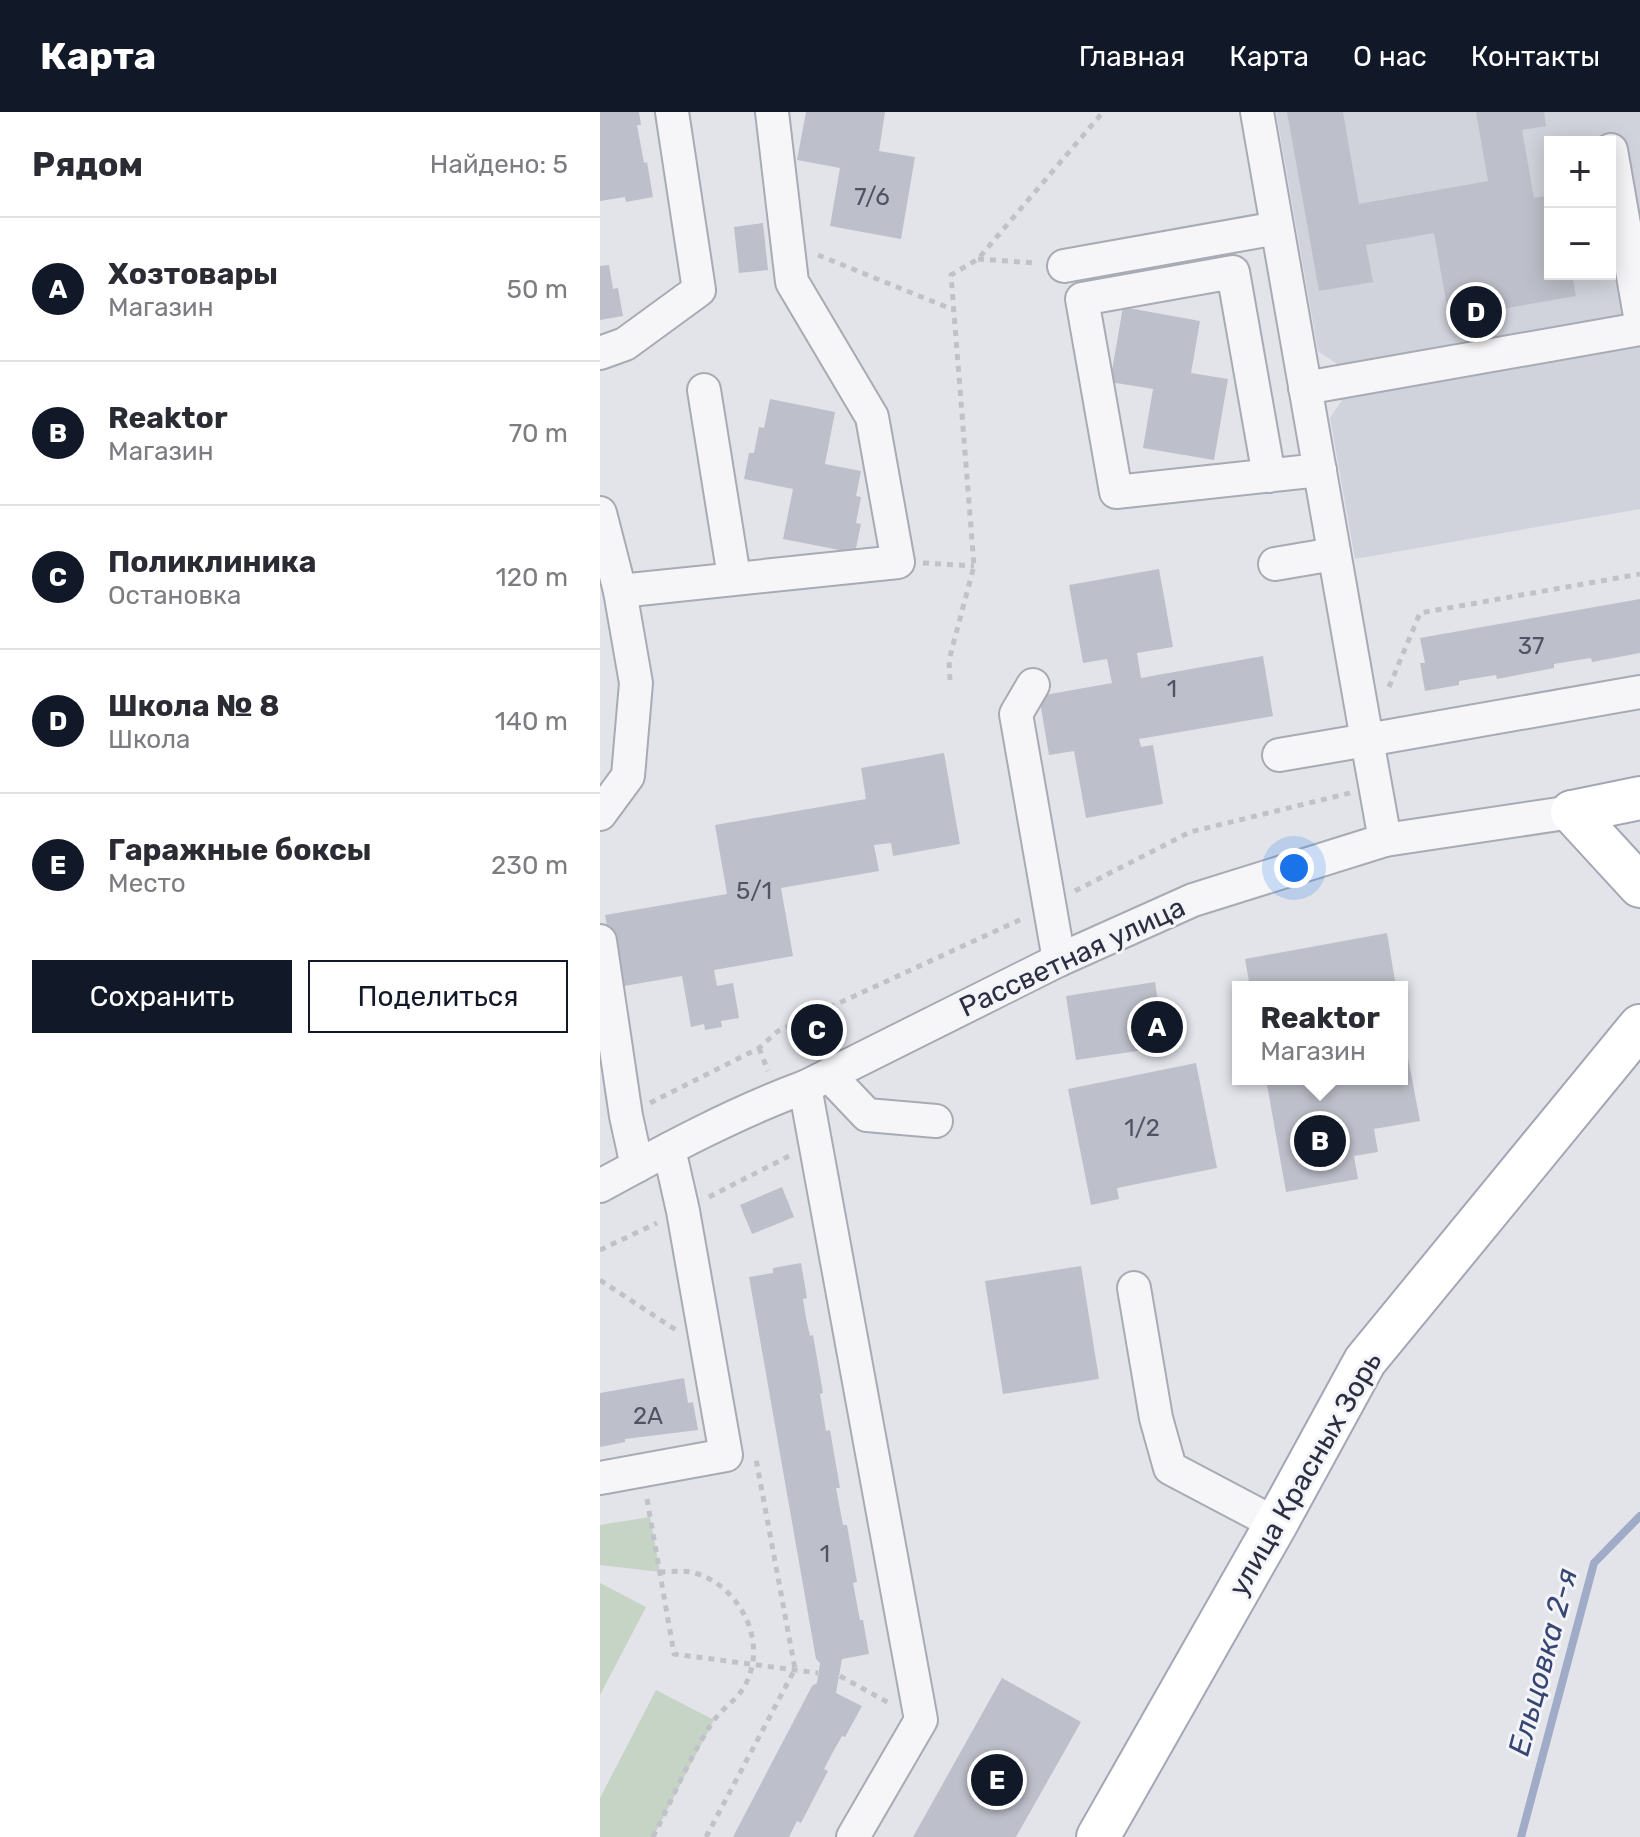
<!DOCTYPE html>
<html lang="ru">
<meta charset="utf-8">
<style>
body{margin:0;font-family:Rubik,sans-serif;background:#f7f7f7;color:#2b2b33}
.controls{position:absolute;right:24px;top:24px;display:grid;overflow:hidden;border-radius:0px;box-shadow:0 4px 20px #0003}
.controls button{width:72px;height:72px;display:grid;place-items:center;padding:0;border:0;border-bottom:2px solid #e1e1e2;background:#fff;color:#2b2b33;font:40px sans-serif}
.you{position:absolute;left:694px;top:756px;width:28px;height:28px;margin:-20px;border:6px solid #fff;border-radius:50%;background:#1a73e8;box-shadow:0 0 0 12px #1a73e833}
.badge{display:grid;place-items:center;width:52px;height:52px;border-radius:50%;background:#111827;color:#fff;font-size:26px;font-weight:700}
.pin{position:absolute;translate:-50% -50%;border:4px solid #fff;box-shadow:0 2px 8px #0006}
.popup{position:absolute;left:632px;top:869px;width:176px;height:104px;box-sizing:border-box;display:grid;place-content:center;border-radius:0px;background:#fff;filter:drop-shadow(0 2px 6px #0005);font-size:26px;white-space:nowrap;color:#7c7c81}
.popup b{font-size:30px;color:#2b2b33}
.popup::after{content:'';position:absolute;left:50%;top:100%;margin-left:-16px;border:16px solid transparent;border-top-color:#fff}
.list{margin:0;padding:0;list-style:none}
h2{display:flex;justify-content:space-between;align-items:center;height:104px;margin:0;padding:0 32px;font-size:34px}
h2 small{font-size:26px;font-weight:400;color:#7c7c81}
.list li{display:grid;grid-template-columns:52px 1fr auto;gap:24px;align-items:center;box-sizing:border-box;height:144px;padding:0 32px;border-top:2px solid #e1e1e2}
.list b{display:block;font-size:30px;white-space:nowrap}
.list p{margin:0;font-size:26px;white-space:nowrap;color:#7c7c81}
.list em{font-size:26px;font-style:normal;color:#7c7c81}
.actions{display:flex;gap:16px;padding:24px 32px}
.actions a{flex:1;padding:18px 0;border:2px solid #111827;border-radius:0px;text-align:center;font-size:28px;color:#111827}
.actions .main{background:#111827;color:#fff}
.map{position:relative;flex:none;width:1040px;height:1725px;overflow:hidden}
header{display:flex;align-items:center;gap:48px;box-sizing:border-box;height:112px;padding:0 40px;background:#111827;color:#fff}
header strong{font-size:38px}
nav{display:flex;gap:44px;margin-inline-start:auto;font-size:28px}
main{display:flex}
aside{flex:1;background:#fff}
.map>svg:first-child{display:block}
.built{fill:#d1d3dc;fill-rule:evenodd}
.green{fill:#c5d4c5}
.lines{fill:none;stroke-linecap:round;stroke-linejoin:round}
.stream{stroke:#a0abc8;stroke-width:8}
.building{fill:#bdbfca}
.minor-casing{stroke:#a8aab4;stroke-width:36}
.major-casing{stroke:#a3a6b5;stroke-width:46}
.path{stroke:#c1c2c9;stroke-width:5;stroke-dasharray:6 6;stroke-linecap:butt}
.minor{stroke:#f6f6f9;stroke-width:32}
.major{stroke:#fff;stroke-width:42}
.labels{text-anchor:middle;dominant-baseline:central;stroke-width:6;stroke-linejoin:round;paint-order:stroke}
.number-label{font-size:24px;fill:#505364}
.street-label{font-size:28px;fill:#2c2f42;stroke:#f3f4f8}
.water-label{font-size:30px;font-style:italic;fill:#384674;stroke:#f3f4f8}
</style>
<header>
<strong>Карта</strong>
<nav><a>Главная</a><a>Карта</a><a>О нас</a><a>Контакты</a></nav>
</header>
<main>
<aside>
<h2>Рядом<small>Найдено: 5</small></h2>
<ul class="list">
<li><span class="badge">A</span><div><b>Хозтовары</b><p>Магазин</p></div><em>50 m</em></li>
<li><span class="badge">B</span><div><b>Reaktor</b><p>Магазин</p></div><em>70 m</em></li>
<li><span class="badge">C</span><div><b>Поликлиника</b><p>Остановка</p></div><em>120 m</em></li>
<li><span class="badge">D</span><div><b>Школа № 8</b><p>Школа</p></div><em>140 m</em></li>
<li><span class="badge">E</span><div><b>Гаражные боксы</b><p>Место</p></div><em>230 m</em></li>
</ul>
<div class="actions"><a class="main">Сохранить</a><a>Поделиться</a></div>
</aside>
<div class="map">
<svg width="1040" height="1725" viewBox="0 0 1040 1725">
<rect width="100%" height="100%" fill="#e3e4ea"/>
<path class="built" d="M676 0H1040V397L755 447 730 306 749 278 746 258 718 239ZM950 30H1010V162H950Z"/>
<g class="green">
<path d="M50 1405 60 1460 0 1453V1413Z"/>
<path d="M0 1471 46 1495 0 1583Z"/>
<path d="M56 1578 114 1608 53 1725H0V1686Z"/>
</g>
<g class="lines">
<path class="stream" d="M921 1725 994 1451 1040 1404"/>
</g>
<g class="building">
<path d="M0 0H39L41 13H37L44 51 47 50 53 85 26 90 25 85 0 89Z"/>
<path d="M206 0H285L279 39 315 45 301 127 230 114 240 56 197 48Z"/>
<path d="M687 0H743L759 92 888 69 876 0H944L946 14 922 18 934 86 950 83V162H972L976 184 849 206 834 121 766 133 773 170 719 179Z"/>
<path d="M163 111 168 158 139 161 134 115Z"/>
<path d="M9 153 13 177 18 176 23 204 0 208V154Z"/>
<path d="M523 195 600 209 591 261 628 267 614 348 543 336 553 277 510 270Z"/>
<path d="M170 287 235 300 225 352 261 359 256 384 261 385 256 411 261 412 255 441 183 427 193 377 144 367 149 341H154L159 315 164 316Z"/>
<path d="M559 457 573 535 537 541 541 566 663 544 673 604 539 627 541 635 553 633 563 692 486 706 474 639 449 643 439 584 512 571 507 547 483 551 469 473Z"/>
<path d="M1040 487V541L992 550 991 546 972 549 954 552V556L897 567 896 563 877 566 859 569V573L825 579 820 551H825L820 526Z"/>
<path d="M344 641 360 732 293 744 291 731 274 733 279 759 181 776 193 844 114 858 117 874 133 871 139 906 121 909 122 915 105 918 104 912 91 915 82 864 18 875 5 803 127 782 115 713 266 687 261 656Z"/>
<path d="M787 821 796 875H650L645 847Z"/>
<path d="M555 870 565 935 476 948 466 884Z"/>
<path d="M802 915 820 1009 774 1017 778 1040 754 1044 758 1067 686 1080 666 967H802Z"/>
<path d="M596 951 617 1056 517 1076 519 1087 491 1093 468 977Z"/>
<path d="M182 1075 194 1105 152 1122 140 1093Z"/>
<path d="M201 1151 207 1186 203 1187 206 1206 210 1224 213 1223 223 1281 220 1282 226 1319 230 1318 240 1376H236L243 1413H247L257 1470 253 1471 260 1508H263L269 1542 242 1547 236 1581 262 1594 245 1625 242 1624 233 1640 224 1657 228 1659 201 1711 197 1709 189 1725H133L212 1574 217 1571 220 1551 216 1547 149 1165 173 1161V1156Z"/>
<path d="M481 1154 499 1267 403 1282 385 1169Z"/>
<path d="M84 1266 88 1291 93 1290 98 1318 25 1327V1330L0 1335V1281Z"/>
<path d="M402 1566 481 1610 416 1725H313Z"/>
</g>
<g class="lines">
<defs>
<g id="minor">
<path d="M657 0 767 628 679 643"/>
<path d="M1011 38 1040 204"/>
<path d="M464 154 677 116"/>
<path d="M0 241 25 232 99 178 72 0"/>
<path d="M705 276 1040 217"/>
<path d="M104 278 134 465"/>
<path d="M669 364 633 160 482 187 516 380 720 358"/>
<path d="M0 401 20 479 36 571 28 664 0 702"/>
<path d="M675 452 734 442"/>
<path d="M20 479 298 450 272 305 192 170 172 0"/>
<path d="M433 573 416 602 459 848"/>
<path d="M785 728 767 628 1040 580"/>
<path d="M0 829 26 1004 37 1054"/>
<path d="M229 963 267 1003 336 1009"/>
<path d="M205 975 321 1608 253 1725"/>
<path d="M0 1074C66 1038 134 1001 205 975L459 848 593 788 785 728 972 700"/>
<path d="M534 1176 556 1306 570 1356 676 1412"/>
<path d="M0 1366 126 1343 83 1099 69 1037"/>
</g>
<g id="major">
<path d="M972 700 1040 774"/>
<path d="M972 700 1040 686"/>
<path d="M498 1725 676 1412 765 1249 1040 914"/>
</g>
</defs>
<use href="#minor" class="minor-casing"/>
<use href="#major" class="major-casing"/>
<g class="path">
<path d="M218 143 354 198"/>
<path d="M378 147 435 151"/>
<path d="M323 451 374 454"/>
<path d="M350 568 349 548 374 454 351 163 378 147 503 0"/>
<path d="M789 575 820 501 1040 462"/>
<path d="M475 779 590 720 750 681"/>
<path d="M159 936 168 959"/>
<path d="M50 991 159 936 178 919 424 806"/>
<path d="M109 1085 189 1044"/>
<path d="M0 1138 57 1111"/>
<path d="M0 1168 76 1218"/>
<path d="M47 1387 74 1542 218 1561"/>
<path d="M240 1564 289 1591"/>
<path d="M53 1725C72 1688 89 1646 112 1611 126 1590 143 1588 151 1558 163 1517 132 1468 90 1460 81 1458 70 1460 60 1460"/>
<path d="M106 1725 195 1557 156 1347"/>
</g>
<use href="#minor" class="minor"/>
<use href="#major" class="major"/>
</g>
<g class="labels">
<g class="number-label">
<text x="272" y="85">7/6</text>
<text x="931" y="534">37</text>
<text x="572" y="577">1</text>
<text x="154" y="779">5/1</text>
<text x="542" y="1016">1/2</text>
<text x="48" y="1304">2А</text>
<text x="225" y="1442">1</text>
</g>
<g class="street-label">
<text transform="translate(472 845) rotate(-25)">Рассветная улица</text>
<text transform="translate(705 1362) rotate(-60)">улица Красных Зорь</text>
</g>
<g class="water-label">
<text transform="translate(943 1550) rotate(-75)">Ельцовка 2-я</text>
</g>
</g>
</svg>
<div class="controls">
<button>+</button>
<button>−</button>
</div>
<div class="you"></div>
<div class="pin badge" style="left:557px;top:915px">A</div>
<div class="pin badge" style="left:720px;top:1029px">B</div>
<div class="popup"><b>Reaktor</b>Магазин</div>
<div class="pin badge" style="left:217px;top:918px">C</div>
<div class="pin badge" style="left:876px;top:200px">D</div>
<div class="pin badge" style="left:397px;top:1668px">E</div>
</div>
</main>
